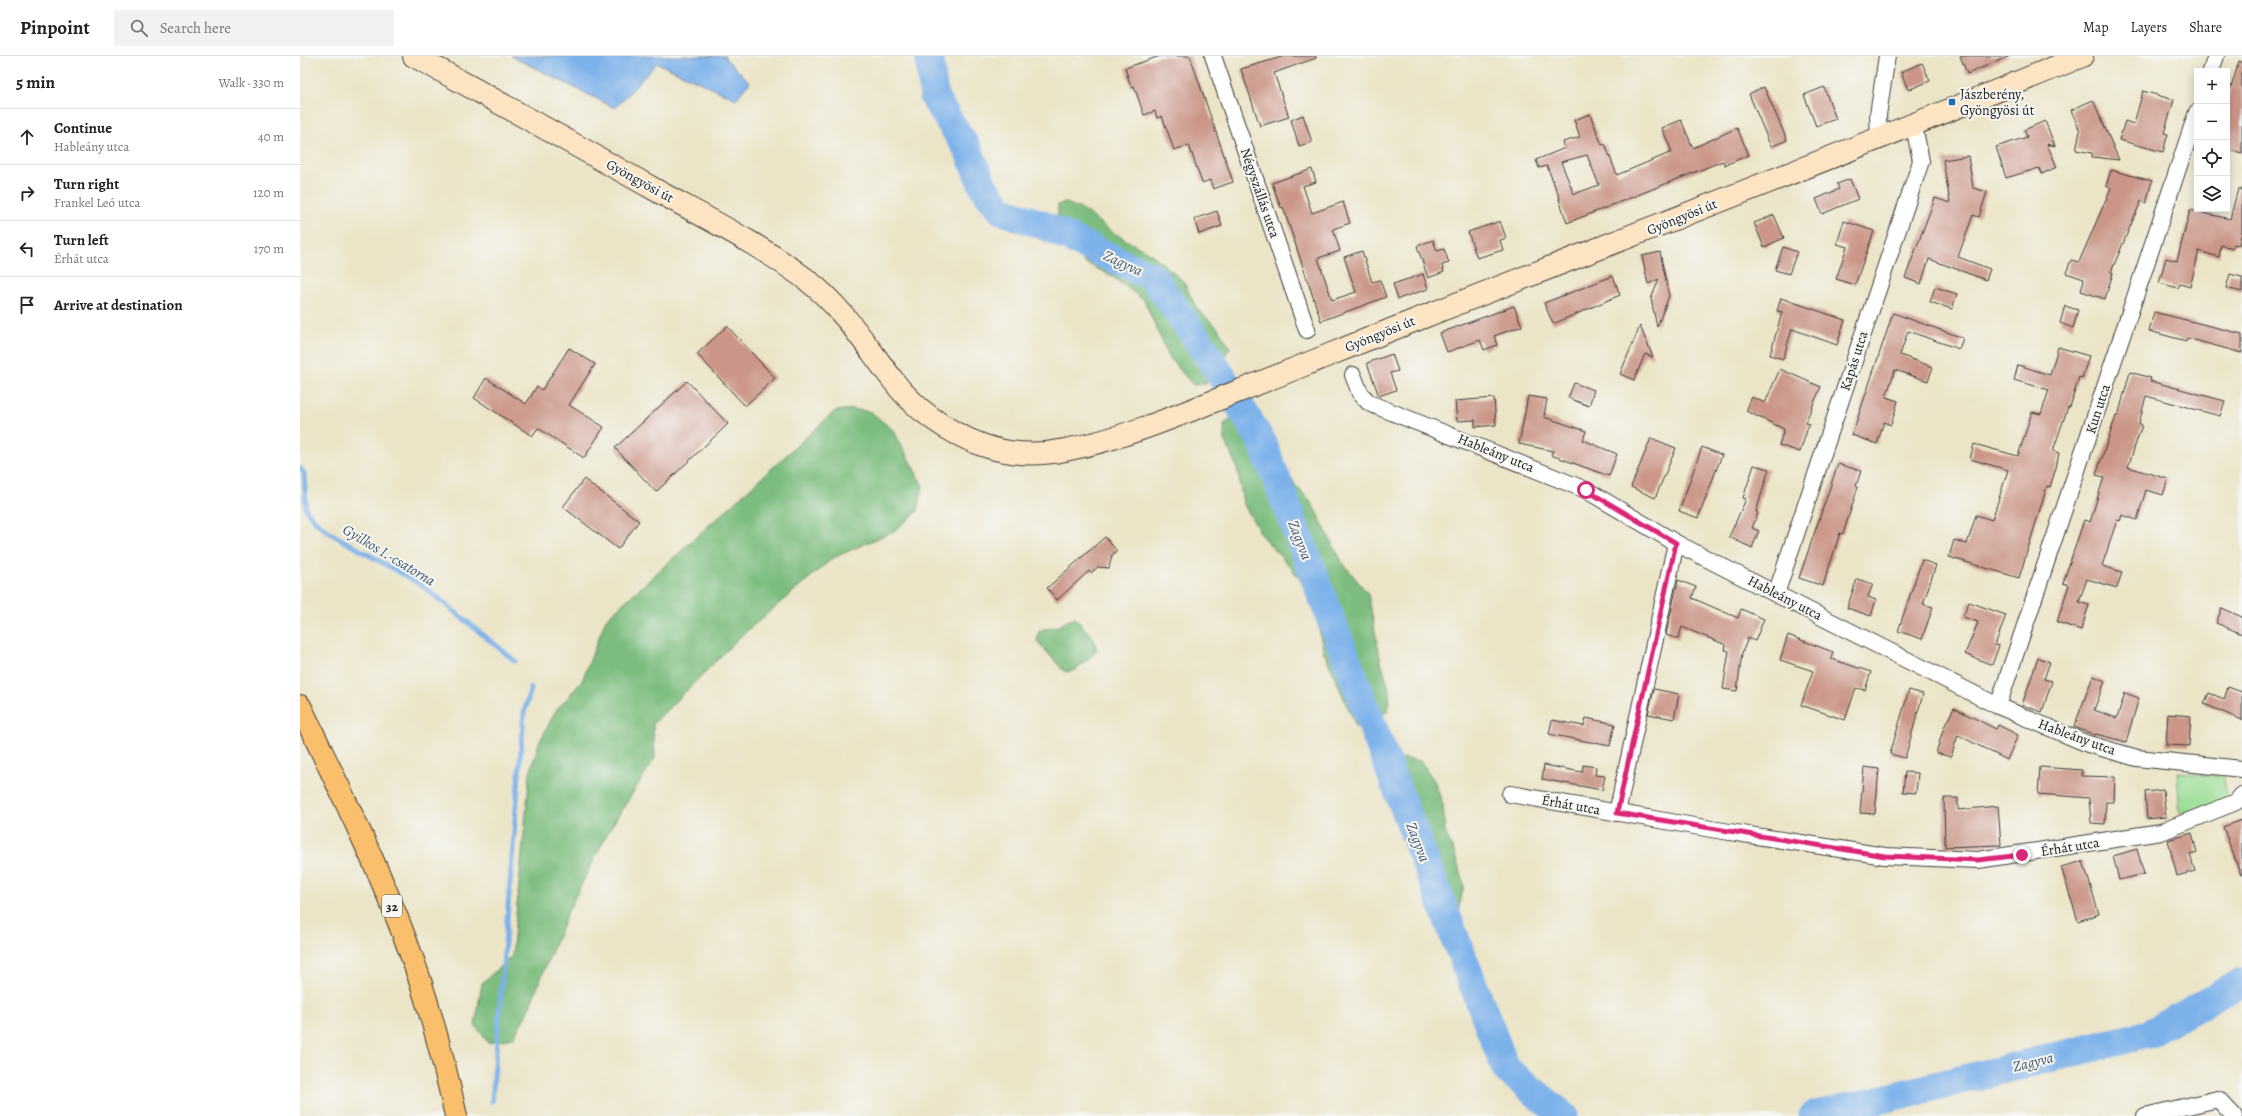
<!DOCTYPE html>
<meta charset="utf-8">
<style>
body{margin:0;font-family:Alegreya,serif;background:#f2f2f2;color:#222}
.controls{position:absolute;right:12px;top:12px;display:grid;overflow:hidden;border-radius:0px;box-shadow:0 2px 10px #0003}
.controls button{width:36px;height:36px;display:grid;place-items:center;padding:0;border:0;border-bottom:1px solid #e0e0e0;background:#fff;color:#222;font:20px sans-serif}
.stop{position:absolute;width:12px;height:12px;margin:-9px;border:3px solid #db2777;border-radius:50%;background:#fff}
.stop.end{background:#db2777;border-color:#fff;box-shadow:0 1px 4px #0008}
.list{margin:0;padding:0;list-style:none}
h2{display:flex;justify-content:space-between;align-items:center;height:52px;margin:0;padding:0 16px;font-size:17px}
h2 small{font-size:13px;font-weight:400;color:#767676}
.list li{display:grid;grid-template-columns:26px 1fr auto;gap:12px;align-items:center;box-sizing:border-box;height:56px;padding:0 16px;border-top:1px solid #e0e0e0}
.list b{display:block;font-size:15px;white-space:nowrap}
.list p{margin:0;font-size:13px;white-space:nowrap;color:#767676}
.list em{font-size:13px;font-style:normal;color:#767676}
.icon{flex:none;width:22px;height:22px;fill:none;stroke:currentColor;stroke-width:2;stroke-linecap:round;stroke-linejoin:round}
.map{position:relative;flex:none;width:1942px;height:1060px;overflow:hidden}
header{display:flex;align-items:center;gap:24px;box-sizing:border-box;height:56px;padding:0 20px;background:#fff;border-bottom:1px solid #e0e0e0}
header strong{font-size:19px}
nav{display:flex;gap:22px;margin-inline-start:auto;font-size:14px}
.search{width:280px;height:36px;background:#f2f2f2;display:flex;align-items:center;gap:10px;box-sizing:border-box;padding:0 14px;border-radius:0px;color:#767676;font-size:15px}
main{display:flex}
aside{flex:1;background:#fff}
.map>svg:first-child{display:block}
.green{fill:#9bde96;stroke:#5c7d59}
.forest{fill:#7cbd7f;stroke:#4c6c4e}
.water{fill:#7bb1ea;stroke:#4c6683}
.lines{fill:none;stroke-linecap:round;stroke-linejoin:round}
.stream{stroke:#7bb1ea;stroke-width:5}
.river{stroke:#7bb1ea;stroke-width:29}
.building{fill:#cb9689;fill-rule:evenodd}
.street-casing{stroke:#3b3a36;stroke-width:18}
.secondary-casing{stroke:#3b3a36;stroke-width:24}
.primary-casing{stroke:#3b3a36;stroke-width:24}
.street{stroke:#fff;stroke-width:16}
.secondary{stroke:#fde5c4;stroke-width:22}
.primary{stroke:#f9bf6c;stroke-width:22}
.route{stroke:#db2777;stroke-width:5}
.poi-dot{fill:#1f6fb2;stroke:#f6f6f2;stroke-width:1.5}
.labels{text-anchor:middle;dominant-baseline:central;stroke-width:4;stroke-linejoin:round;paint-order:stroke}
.shield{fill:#f6f6f2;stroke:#5d5d5c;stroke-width:1}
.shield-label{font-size:13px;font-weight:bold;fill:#1c1c1c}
.poi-label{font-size:14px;fill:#1c1c1c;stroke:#f6f6f2;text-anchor:start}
.street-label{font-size:14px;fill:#1c1c1c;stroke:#f6f6f2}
.water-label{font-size:15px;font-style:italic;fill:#42586e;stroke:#f6f6f2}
</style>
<header>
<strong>Pinpoint</strong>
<div class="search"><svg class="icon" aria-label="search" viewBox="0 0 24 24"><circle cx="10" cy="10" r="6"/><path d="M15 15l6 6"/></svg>Search here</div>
<nav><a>Map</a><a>Layers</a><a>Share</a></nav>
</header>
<main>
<aside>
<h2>5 min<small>Walk · 330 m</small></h2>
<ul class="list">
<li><svg class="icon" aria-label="ahead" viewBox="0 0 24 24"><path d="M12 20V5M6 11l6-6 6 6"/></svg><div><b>Continue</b><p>Hableány utca</p></div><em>40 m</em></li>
<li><svg class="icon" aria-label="right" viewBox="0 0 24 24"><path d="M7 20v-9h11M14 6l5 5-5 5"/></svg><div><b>Turn right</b><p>Frankel Leó utca</p></div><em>120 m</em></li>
<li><svg class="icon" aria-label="left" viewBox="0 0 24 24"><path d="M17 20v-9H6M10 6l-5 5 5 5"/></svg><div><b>Turn left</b><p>Érhát utca</p></div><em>170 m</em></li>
<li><svg class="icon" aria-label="arrive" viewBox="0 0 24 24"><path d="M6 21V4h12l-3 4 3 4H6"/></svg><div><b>Arrive at destination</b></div></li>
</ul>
</aside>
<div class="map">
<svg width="1942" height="1060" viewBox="0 0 1942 1060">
<rect width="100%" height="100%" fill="#f6f6f2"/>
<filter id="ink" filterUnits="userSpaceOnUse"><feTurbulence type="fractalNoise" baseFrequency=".025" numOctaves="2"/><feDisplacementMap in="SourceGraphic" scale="8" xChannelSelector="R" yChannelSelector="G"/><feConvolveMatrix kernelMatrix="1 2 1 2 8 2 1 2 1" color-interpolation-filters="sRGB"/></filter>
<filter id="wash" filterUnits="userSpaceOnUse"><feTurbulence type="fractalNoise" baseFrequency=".012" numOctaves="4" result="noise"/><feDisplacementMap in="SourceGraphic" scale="16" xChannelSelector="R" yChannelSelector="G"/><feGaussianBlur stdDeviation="0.9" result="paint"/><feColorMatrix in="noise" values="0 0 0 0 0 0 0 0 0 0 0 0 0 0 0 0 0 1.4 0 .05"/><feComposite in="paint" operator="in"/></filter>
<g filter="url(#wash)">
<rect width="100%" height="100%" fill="#ebe4c7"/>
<path class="green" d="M1877 716 1924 721 1928 746 1880 758Z"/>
<g class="forest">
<path d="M764 146 783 154 812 176 854 200 883 225 897 253 918 272 930 292 906 328 893 329 869 301 844 244 810 219 784 206 758 165V149Z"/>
<path d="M553 353 571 356 594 375 623 430 617 456 594 475 533 502 442 579 353 668 355 702 309 774 268 855 227 957 213 982 188 987 175 969 182 927 212 900 230 716 239 687 255 656 282 625 306 563 535 355Z"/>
<path d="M934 362 966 373 995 429 1010 444 1042 506 1068 538 1081 607 1090 635 1088 655 1057 672 1023 594 1016 556 999 521 962 480 943 447 937 411 925 386 924 368Z"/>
<path d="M775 562 794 583 797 595 776 614 765 616 737 585 739 575C745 572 749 573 755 571 762 569 767 564 775 562Z"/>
<path d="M1104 702 1120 705 1134 724 1143 749 1145 776 1154 796 1164 829 1158 855 1136 859 1079 714Z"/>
</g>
<path class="water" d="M211 0H425V2L450 26 436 43 357 7 315 52Z"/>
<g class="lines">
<g class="stream">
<path d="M0 412 4 417 6 454 15 465 30 477 122 529 215 605"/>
<path d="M192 1045 224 657 231 632"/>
</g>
<g class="river">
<path d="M629 0 634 41 668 94 684 132 701 154 745 170 854 222 914 308 962 386 1206 1013 1264 1060"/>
<path d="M1513 1060 1848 978 1942 926"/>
</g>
</g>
<g id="blocks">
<g class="building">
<path d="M860 0H890L933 126 913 133 910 124 902 127 889 89 874 94 862 60 857 62 855 55 844 59 834 30 831 31 825 12Z"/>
<path d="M985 0H1016V2L974 17 989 61 960 70 941 13Z"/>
<path d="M1660 0H1710L1667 18Z"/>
<path d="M1939 5 1942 6V97L1927 93V45Z"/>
<path d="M1622 7 1630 25 1608 34 1601 16Z"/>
<path d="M1464 31 1487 84 1471 91 1449 38Z"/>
<path d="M1524 31 1536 63 1516 70 1504 39Z"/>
<path d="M1843 35 1874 44 1864 77 1868 78 1863 96 1819 84 1825 65 1834 68Z"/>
<path d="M1793 44 1819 104 1792 101V97L1776 94 1780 75 1771 54Z"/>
<path d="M1290 58 1302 89 1305 88 1317 119 1372 96 1362 72 1381 64 1393 92 1437 72 1449 99 1425 109 1423 105 1267 167 1259 143H1260L1247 110 1239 112 1236 104 1265 92 1263 86 1280 81 1274 64ZM1287 99 1299 129 1274 138 1261 106Z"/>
<path d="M1003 59 1012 86 999 90 991 64Z"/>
<path d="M1745 65 1755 90 1747 88 1757 111 1742 118 1739 112 1706 122 1696 91 1727 81 1724 74Z"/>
<path d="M1668 100 1673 132 1687 136 1679 161 1673 159 1658 201 1690 213 1686 224 1629 203 1621 228 1605 222 1635 142 1650 147 1643 104Z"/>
<path d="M1012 113 1016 126 1003 130 1012 157 1043 146 1050 167 1033 173 1040 195 1018 202 1032 244 1056 236 1044 201 1062 195 1072 226 1080 224 1086 241 1021 265 983 151 981 152 972 127Z"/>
<path d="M1811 114 1852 125 1846 147 1841 145 1811 216 1813 217 1805 243 1781 235 1784 223 1766 217 1771 204 1779 206 1811 132 1806 130Z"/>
<path d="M1550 123 1558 143 1522 158 1516 143 1539 133 1537 128Z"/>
<path d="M1938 133H1942V175L1939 189 1934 188 1933 192 1921 189 1919 201 1899 195 1890 231 1880 228 1878 232 1859 227 1866 202 1877 205 1890 154 1930 163Z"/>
<path d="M917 155 922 170 899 178 894 163Z"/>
<path d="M1474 159 1484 182 1464 191 1454 167Z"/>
<path d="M1200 165 1206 182 1200 184 1203 194 1177 202 1168 176Z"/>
<path d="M1544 165 1574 175 1555 229 1536 223 1547 191 1537 188Z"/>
<path d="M1133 184 1137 195 1144 193 1149 207 1142 209 1144 216 1128 222 1117 190Z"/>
<path d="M1483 191 1497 196 1489 218 1475 214Z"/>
<path d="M1360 196 1369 240 1357 271 1351 243 1359 223 1348 228 1342 200Z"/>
<path d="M1123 218 1128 233 1098 243 1093 228Z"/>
<path d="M1930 218 1942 221V236L1926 232Z"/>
<path d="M1313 220 1320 239 1253 268 1244 247Z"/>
<path d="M1635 231 1657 238 1652 253 1630 246Z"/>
<path d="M1481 242 1545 264 1537 289 1492 273 1483 303 1470 299 1482 256 1477 255Z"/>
<path d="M1214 250 1222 270 1194 280 1197 289 1184 294 1180 284 1147 296 1140 277Z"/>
<path d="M1765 250 1778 254 1773 272 1760 267Z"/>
<path d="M1854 256 1942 278V297L1887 282 1886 285 1849 275Z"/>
<path d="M1593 257 1663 282 1659 293 1608 275 1600 299 1633 311 1628 325 1595 314 1586 341 1598 345 1591 369 1584 366 1577 388 1552 379Z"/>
<path d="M427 270 475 322 445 350 397 298Z"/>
<path d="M1340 270 1353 301 1345 298 1334 324 1320 318Z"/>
<path d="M1758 291 1789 300 1782 322 1779 321 1770 351H1768L1753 395 1759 397 1756 412 1750 431 1747 430 1719 522 1649 501 1654 484 1667 488 1676 459 1692 464 1708 414 1670 403 1674 388 1718 400 1732 356 1741 358 1749 334 1714 324 1718 309 1750 319Z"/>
<path d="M269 292 295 308 269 349 304 371 284 402 238 372 232 380 174 342 186 322 226 348 237 330 242 334Z"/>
<path d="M1092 298 1098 315 1090 317 1096 334 1079 340 1067 307Z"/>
<path d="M1480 313 1521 331 1505 367 1509 368 1500 396 1479 389 1484 373 1446 355 1452 341 1465 347Z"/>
<path d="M1830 316 1851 322 1850 325 1925 345 1920 360 1846 340 1839 367 1842 369 1828 411 1868 423 1863 439 1846 434 1837 464 1822 459 1820 465 1817 464 1802 510 1822 516 1817 532 1787 523 1779 546 1789 549 1781 574 1757 566 1769 529 1763 527 1784 464 1790 466 1804 421 1796 419 1816 360H1818Z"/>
<path d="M387 325 428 368 356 436 315 392Z"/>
<path d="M1274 327 1294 334 1289 350 1268 342Z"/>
<path d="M1228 340 1247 343 1244 361 1286 375 1283 384 1317 398 1309 420 1251 399 1253 395 1219 388Z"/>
<path d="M1194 342 1196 369 1175 371V364L1157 365 1155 345Z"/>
<path d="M1351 382 1376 392 1355 442 1331 431Z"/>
<path d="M1402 391 1422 399 1398 462 1379 455Z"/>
<path d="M1538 408 1561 415 1556 430 1558 431 1543 478 1540 477 1523 530 1499 522Z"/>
<path d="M1454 409 1469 413 1456 456 1458 457 1452 472 1459 475 1452 492 1429 481 1446 443 1443 442Z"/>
<path d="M284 423 339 465 318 493 263 451Z"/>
<path d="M805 481 817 495 812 499 809 512 798 511 791 517 789 515 757 544 747 532Z"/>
<path d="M1622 504 1636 509 1623 548 1633 551 1622 583 1598 575Z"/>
<path d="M1557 523 1573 528 1568 541 1576 544 1571 560 1547 552Z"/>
<path d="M1378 524 1396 531 1392 542 1438 562 1441 553 1464 563 1455 585 1448 582 1442 597 1437 635 1423 633 1429 595 1425 594 1426 589 1382 571 1378 583 1366 579Z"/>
<path d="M1669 546 1706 559 1695 589 1699 590 1692 609 1665 598 1678 566 1663 561Z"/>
<path d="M1922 552 1942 561V578L1916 567Z"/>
<path d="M1488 579 1533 596 1531 603 1571 616 1565 634 1556 632 1545 664 1501 649 1513 615 1480 604Z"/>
<path d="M1738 602 1750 606 1744 623 1752 625 1742 656 1722 649Z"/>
<path d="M1793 620 1805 625 1794 654 1817 662 1825 637 1839 642 1826 686 1796 678 1795 679 1774 671Z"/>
<path d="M1928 631 1942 636V664L1904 648 1909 637 1924 643Z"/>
<path d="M1354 633 1379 638 1374 663 1348 658Z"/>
<path d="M1609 634 1623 638 1605 702 1590 698Z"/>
<path d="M1654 652 1696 673 1698 669 1718 679 1707 704 1658 679 1651 701 1636 697 1644 671Z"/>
<path d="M1868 658 1891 660 1889 690 1866 689Z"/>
<path d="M1286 662 1315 668 1310 690 1249 678 1252 664 1284 670Z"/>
<path d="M1244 709 1282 716 1283 709 1296 711 1295 719 1305 720 1302 734 1242 723Z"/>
<path d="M1564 711 1579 713 1575 758 1560 757Z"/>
<path d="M1740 711 1782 714V720L1815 721 1814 746H1806L1805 768 1791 767 1789 742 1738 738Z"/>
<path d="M1605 716 1618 717 1616 737 1603 736Z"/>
<path d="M1863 734 1866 761 1847 763 1845 736Z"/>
<path d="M1644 742H1658V754L1698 750 1701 789 1645 791Z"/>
<path d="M1942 764V819H1941L1923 771Z"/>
<path d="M1892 777 1897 797 1890 799 1895 815 1877 820 1868 784Z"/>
<path d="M1837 793 1844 818 1819 824 1813 800Z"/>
<path d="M1783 805 1799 858 1778 865 1761 811Z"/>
</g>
</g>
</g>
<g filter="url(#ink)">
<use href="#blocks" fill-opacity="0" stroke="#3b3a36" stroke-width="1"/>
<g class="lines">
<defs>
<g id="street">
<path d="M913 0 1007 274"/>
<path d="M1911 15 1916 0"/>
<path d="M1579 83 1578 59 1587 0"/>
<path d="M1053 319 1060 337 1069 347 1286 434 1376 487 1476 538 1698 650 1788 688 1837 702 1942 713"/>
<path d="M1476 538 1621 105 1614 70"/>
<path d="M1698 650 1897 56"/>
<path d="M1210 738 1417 774 1585 800 1678 804 1861 776 1936 746 1942 739"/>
<path d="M1317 757 1376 487"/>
<path d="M1845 1060 1918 1043 1934 1060"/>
</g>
<path id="secondary" d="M114 0C197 45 279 91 361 137 410 164 462 190 507 224 543 252 565 288 592 323 614 353 647 376 682 389 710 399 736 400 765 394 823 383 879 359 934 337 998 312 1062 285 1126 260 1345 174 1565 90 1782 0"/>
<path id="primary" d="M0 650C37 728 76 805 106 885 128 942 143 1001 156 1060"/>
</defs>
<use href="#street" class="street-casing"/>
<use href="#secondary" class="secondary-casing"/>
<use href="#primary" class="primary-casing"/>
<use href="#street" class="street"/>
<use href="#secondary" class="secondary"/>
<use href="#primary" class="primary"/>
</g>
</g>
<g class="lines" filter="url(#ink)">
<path class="route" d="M1286 434 1376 487 1317 757 1585 800 1678 804 1722 799"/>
</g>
<rect class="poi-dot" x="1648" y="42" width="8" height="8" rx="2"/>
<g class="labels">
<rect class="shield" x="82" y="839" width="20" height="22" rx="3"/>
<g class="shield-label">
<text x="92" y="850">32</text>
</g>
<g class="poi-label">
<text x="1660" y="38">Jászberény,<tspan x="1660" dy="16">Gyöngyösi út</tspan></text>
</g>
<g class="street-label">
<text transform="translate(340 125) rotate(29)">Gyöngyösi út</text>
<text transform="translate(960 137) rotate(71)">Négyszállás utca</text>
<text transform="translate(1382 161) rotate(-22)">Gyöngyösi út</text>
<text transform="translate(1080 278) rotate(-22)">Gyöngyösi út</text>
<text transform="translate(1554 305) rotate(-72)">Kapás utca</text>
<text transform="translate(1798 353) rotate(-72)">Kun utca</text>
<text transform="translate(1196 397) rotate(22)">Hableány utca</text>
<text transform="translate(1485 542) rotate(27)">Hableány utca</text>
<text transform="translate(1777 681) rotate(20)">Hableány utca</text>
<text transform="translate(1271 749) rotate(10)">Érhát utca</text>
<text transform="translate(1770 791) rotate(-9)">Érhát utca</text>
</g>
<g class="water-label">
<text transform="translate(823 207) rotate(25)">Zagyva</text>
<text transform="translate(1000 484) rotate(69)">Zagyva</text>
<text transform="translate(89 499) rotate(31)">Gyilkos I.-csatorna</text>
<text transform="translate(1118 786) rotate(69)">Zagyva</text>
<text transform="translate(1733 1006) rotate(-14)">Zagyva</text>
</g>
</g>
</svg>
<div class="controls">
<button>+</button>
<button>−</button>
<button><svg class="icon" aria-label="locate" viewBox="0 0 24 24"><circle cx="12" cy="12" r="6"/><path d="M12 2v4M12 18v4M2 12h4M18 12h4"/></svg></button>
<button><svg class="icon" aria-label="layers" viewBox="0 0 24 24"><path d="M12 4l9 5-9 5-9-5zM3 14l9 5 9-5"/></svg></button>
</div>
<div class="stop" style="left:1286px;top:434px"></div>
<div class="stop end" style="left:1722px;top:799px"></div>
</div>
</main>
